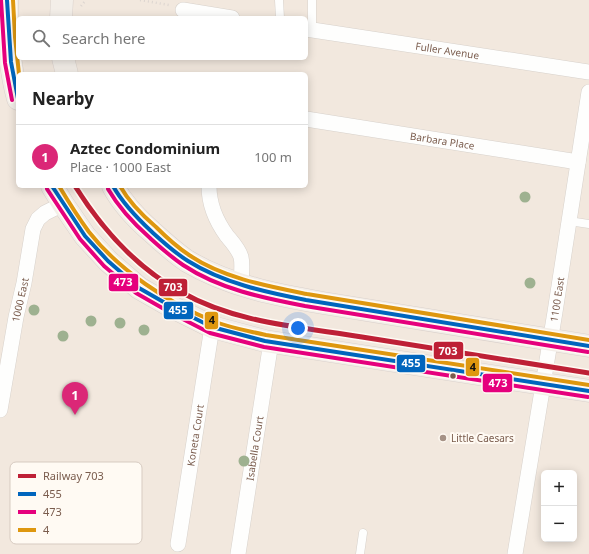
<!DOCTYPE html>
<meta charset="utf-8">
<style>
body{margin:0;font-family:"Noto Sans",sans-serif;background:#f6f6f6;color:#222}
.controls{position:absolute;right:12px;bottom:12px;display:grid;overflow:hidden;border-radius:6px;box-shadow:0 2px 10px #0003}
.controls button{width:36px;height:36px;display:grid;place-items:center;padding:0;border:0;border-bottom:1px solid #e0e0e0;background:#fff;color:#222;font:20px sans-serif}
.you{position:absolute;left:298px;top:328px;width:14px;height:14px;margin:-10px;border:3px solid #fff;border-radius:50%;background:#1a73e8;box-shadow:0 0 0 6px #1a73e833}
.badge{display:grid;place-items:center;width:26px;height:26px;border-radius:50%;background:#db2777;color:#fff;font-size:13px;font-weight:700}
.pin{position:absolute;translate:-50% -33px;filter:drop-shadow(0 1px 2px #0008)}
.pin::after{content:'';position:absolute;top:21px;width:14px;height:12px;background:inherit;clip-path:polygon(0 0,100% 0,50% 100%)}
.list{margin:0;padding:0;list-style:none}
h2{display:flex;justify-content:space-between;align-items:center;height:52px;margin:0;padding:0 16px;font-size:17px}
h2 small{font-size:13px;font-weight:400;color:#767676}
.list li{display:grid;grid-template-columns:26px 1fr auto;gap:12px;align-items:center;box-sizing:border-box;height:64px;padding:0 16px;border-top:1px solid #e0e0e0}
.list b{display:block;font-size:15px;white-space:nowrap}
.list p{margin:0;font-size:13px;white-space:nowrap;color:#767676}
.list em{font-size:13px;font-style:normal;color:#767676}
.icon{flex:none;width:22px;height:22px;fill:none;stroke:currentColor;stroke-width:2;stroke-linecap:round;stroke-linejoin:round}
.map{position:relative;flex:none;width:589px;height:554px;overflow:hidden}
.search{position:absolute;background:#fff;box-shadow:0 2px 10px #0003;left:16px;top:16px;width:292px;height:44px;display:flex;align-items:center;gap:10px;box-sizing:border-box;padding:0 14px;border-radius:6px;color:#767676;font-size:15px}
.panel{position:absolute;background:#fff;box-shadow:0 2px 10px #0003;left:16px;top:72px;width:292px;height:116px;border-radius:6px}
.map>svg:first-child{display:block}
.residential{fill:#f2e8de;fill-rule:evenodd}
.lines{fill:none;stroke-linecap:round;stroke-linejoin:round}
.service-casing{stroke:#d7d1cb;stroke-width:9}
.minor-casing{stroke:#d7d1cb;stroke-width:16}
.primary-casing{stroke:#dad1cc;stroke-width:23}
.path{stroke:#dcd5d0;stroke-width:2.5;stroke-dasharray:1 3;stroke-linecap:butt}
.service{stroke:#fefefd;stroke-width:8}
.minor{stroke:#fefefd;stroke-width:15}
.primary{stroke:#f3eee8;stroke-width:22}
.bus-1-casing{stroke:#fffaf3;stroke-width:7}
.bus-2-casing{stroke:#fffaf3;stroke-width:7}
.bus-3-casing{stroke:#fffaf3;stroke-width:7}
.bus-1{stroke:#0065bd;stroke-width:4}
.bus-2{stroke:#e5007d;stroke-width:4}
.bus-3{stroke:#de970f;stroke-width:4}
.rail-1-casing{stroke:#fffaf3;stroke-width:8}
.rail-1{stroke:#be2036;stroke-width:5}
.tree{fill:#9eb190}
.bus-dot{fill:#7a5c4d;stroke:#fffaf3;stroke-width:1.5}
.poi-dot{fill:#a69286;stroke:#fffaf3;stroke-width:1.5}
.labels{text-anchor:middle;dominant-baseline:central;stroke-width:4;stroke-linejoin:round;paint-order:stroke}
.street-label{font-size:10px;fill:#7a5c4d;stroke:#fffaf3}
.poi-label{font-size:10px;fill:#7a5c4d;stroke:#fffaf3;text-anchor:start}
.key{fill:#fffaf3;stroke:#d7cbc1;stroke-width:1}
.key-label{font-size:11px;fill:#7a5c4d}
.line-badge{stroke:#fffaf3;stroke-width:1.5}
.badge-label{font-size:11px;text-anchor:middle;font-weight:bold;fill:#fff}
.pale-badge-label{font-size:11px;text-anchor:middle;font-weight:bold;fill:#111}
</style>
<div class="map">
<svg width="589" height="554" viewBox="0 0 589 554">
<rect width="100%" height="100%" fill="#f9f5f0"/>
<path class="residential" d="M0 0H589V554H0ZM18 18H306V58H18ZM18 74H306V186H18ZM544 473H574V539H544Z"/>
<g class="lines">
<defs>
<g id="service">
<path d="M279 0 280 18"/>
<path d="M312 30V0"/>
<path d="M569 221 589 224"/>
<path d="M360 554 363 533"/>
</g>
<g id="minor">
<path d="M183 10 232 18"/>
<path id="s1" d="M306 29 589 72"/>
<path id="s2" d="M306 119 578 162"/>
<path d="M209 186C209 205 216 221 227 236 232 242 238 248 241 257 243 265 241 276 241 285"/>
<path id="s3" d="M0 410 16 317 24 283 33 229 38 219 45 213 63 204"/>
<path id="s4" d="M178 544 212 327"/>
<path id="s5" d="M238 554 271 342"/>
<path id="s6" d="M515 554 555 312 589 92"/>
</g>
<g id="primary">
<path d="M7 0C8 33 9 67 18 99"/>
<path d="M61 18 62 0"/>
<path d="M63 58 67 74"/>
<path d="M52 186 63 204 85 236 108 261 139 288 174 308 212 327 265 341 589 391"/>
<path d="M113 186C122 203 137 219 152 232 163 242 175 253 187 261 229 286 277 295 323 303L589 346"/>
</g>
</defs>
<use href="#service" class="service-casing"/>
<use href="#minor" class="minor-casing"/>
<use href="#primary" class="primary-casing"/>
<g class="path">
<path d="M140 0 169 5"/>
<path d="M81 6 86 0"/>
</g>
<use href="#service" class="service"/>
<use href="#minor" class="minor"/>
<use href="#primary" class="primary"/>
<defs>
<g id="bus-1">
<path d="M7 0 11 62 18 99"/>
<path d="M52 186 85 236 108 261 139 288 174 308 212 327 265 341 589 391"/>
<path d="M113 186C123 204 137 218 152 232 163 242 175 253 188 261 223 283 265 292 306 300L589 346"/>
</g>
<g id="bus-2">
<path d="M1 0 5 63 12 100"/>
<path d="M47 189 80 239 104 266 136 293 171 313 210 333 264 347 588 397"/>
<path d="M108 189C119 208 133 223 150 238 160 247 171 257 183 265 219 289 263 298 305 306L588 352"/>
</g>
<g id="bus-3">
<path d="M13 0 15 37 19 74"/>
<path d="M59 186C68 201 78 217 89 232 119 270 168 303 213 321 230 328 249 331 266 335L589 385"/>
<path d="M120 186C129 202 142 215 156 227 166 237 177 247 189 255 223 278 267 286 307 294L589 340"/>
</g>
</defs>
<use href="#bus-1" class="bus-1-casing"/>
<use href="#bus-2" class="bus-2-casing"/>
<use href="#bus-3" class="bus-3-casing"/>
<use href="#bus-1" class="bus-1"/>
<use href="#bus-2" class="bus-2"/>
<use href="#bus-3" class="bus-3"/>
<defs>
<path id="rail-1" d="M75 186C102 229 135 267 181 292 235 323 301 327 362 337 437 349 513 361 589 373"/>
</defs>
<use href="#rail-1" class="rail-1-casing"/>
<use href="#rail-1" class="rail-1"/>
</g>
<g class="tree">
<circle cx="525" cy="197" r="5.5"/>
<circle cx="530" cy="283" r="5.5"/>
<circle cx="34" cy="310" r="5.5"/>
<circle cx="91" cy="321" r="5.5"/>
<circle cx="120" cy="323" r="5.5"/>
<circle cx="144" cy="330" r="5.5"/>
<circle cx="63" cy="336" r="5.5"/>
<circle cx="244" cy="461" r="5.5"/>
</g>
<circle class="bus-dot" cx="453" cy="376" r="3.5"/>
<circle class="poi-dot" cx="443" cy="438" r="4"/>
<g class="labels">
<g class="street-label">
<text stroke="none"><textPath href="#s1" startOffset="143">Fuller Avenue</textPath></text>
<text stroke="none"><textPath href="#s2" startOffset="138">Barbara Place</textPath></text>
<text stroke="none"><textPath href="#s3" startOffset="112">1000 East</textPath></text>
<text stroke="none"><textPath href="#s6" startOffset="258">1100 East</textPath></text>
<text stroke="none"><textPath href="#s4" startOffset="110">Koneta Court</textPath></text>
<text stroke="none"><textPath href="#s5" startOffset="107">Isabella Court</textPath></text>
</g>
<g class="poi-label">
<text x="451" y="438">Little Caesars</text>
</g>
</g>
<rect x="10" y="462" width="132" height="82" rx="6" class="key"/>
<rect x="18" y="474" width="18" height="4" fill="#be2036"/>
<rect x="18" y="492" width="18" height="4" fill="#0065bd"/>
<rect x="18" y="510" width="18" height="4" fill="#e5007d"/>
<rect x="18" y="528" width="18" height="4" fill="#de970f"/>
<g class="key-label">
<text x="43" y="480">Railway 703</text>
<text x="43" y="498">455</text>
<text x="43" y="516">473</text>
<text x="43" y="534">4</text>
</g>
<g class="line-badge">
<rect x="108" y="273" width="31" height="19" rx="4" fill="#e5007d"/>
<rect x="158" y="278" width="30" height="19" rx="4" fill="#be2036"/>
<rect x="163" y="301" width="31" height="19" rx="4" fill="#0065bd"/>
<rect x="204" y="311" width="15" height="19" rx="4" fill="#de970f"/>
<rect x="433" y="341" width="31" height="19" rx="4" fill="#be2036"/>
<rect x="396" y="354" width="30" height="19" rx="4" fill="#0065bd"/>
<rect x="465" y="357" width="15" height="20" rx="4" fill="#de970f"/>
<rect x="482" y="373" width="31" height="20" rx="4" fill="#e5007d"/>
</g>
<g class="badge-label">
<text x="123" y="286">473</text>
<text x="173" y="291">703</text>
<text x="178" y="314">455</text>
<text x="448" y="355">703</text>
<text x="411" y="367">455</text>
<text x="498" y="387">473</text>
</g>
<g class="pale-badge-label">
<text x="212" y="324">4</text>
<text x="473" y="371">4</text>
</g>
</svg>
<div class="controls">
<button>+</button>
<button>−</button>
</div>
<div class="you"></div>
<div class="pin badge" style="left:75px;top:415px">1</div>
<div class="search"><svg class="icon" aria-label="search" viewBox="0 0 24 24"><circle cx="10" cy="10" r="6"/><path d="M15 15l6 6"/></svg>Search here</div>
<section class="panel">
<h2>Nearby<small></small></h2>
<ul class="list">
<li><span class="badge">1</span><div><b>Aztec Condominium</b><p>Place · 1000 East</p></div><em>100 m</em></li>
</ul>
</section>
</div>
